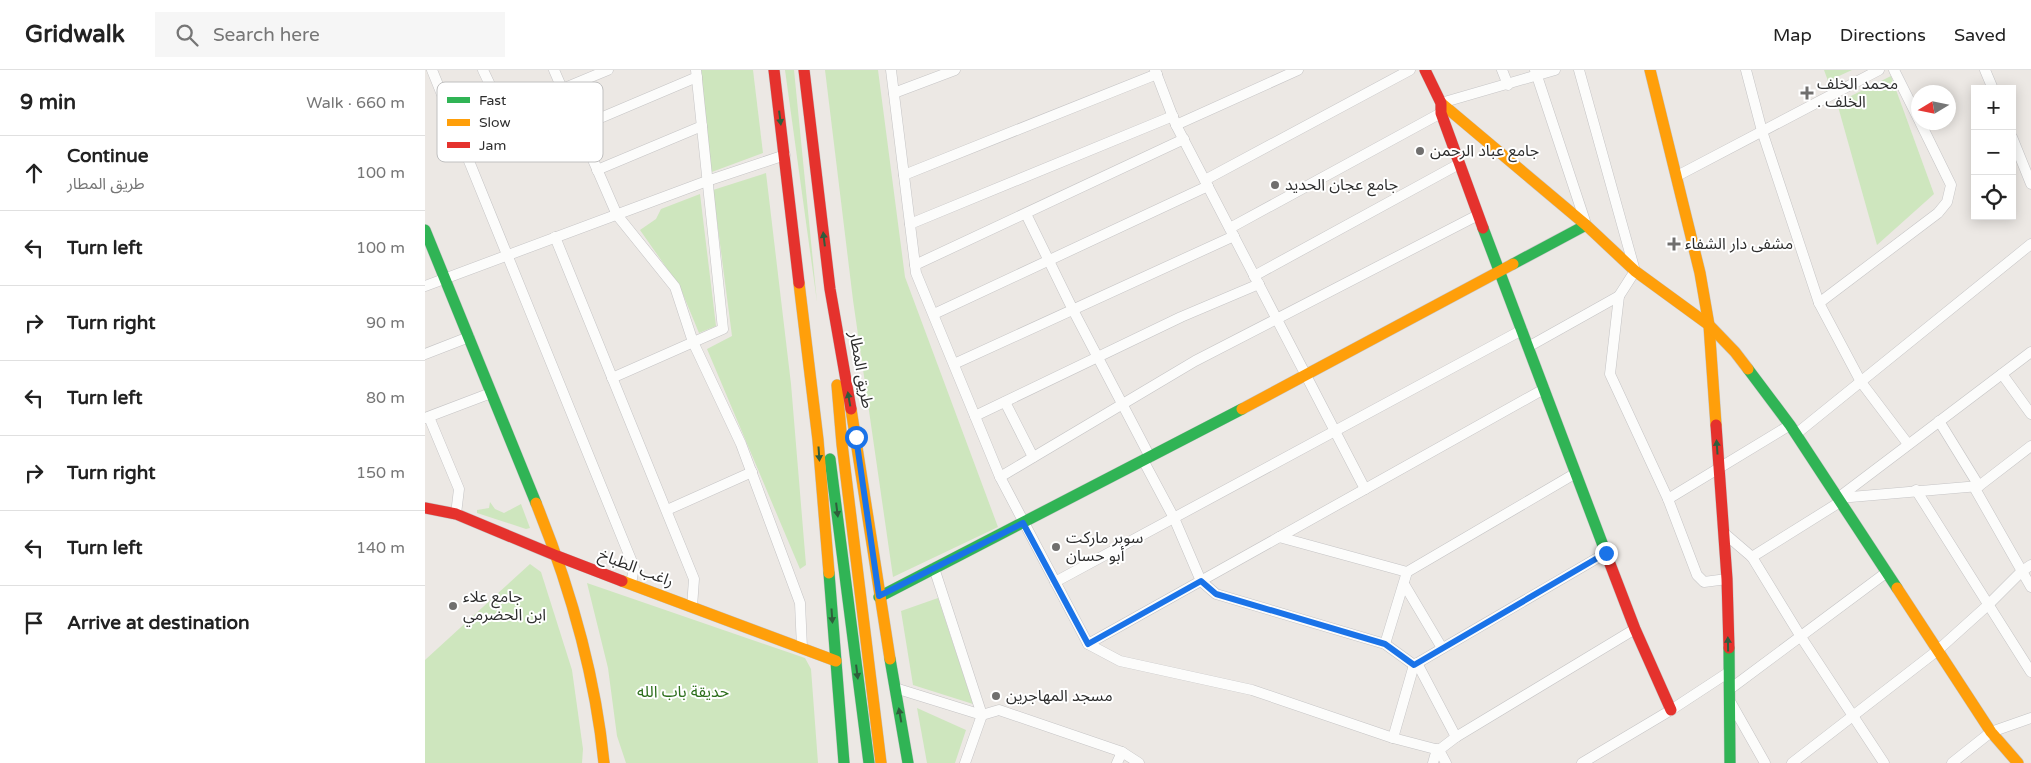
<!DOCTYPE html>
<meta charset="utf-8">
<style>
body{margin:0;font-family:"Varela Round","Noto Sans Arabic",sans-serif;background:#f6f6f6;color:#222}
.controls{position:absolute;right:15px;top:15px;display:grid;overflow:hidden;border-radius:0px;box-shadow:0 2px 12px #0003}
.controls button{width:45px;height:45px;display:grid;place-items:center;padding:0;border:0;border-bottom:1px solid #e0e0e0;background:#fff;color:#222;font:25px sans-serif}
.compass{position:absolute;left:1486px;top:15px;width:45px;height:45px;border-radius:50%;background:#fff;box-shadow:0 2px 12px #0003;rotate:260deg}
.stop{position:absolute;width:15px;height:15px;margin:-11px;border:4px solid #1a73e8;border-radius:50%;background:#fff}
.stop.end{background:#1a73e8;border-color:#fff;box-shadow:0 1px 5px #0008}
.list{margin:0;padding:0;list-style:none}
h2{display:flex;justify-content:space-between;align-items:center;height:65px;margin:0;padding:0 20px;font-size:21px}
h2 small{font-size:16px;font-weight:400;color:#767676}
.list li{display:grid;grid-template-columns:32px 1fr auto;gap:15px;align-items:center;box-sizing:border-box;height:75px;padding:0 20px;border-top:1px solid #e0e0e0}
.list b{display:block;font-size:19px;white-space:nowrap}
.list p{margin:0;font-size:16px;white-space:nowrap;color:#767676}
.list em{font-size:16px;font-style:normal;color:#767676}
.icon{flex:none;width:28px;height:28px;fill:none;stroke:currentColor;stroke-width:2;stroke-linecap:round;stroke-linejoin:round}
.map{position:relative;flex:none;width:1606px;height:693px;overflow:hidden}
header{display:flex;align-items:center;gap:30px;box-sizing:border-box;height:70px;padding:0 25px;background:#fff;border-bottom:1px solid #e0e0e0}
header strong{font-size:24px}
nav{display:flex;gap:28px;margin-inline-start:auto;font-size:18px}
.search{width:350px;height:45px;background:#f6f6f6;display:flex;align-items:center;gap:12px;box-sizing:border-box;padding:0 18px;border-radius:0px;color:#767676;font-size:19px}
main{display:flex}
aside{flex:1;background:#fff}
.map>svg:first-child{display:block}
.green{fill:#cee6be}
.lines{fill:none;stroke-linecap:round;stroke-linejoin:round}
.street-casing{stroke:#c5c4c5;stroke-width:11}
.fast-casing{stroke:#c5c4c5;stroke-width:12}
.slow-casing{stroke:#c5c4c5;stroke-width:12}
.jam-casing{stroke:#c5c4c5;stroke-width:12}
.street{stroke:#fcfcfb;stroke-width:10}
.fast{stroke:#30b455;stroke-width:11}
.slow{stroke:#ff9f0a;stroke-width:11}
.jam{stroke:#e5322d;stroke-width:11}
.oneway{fill:#2f5d3c}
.route{stroke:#1a73e8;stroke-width:6}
.poi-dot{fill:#706f6e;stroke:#fff;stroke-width:2}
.labels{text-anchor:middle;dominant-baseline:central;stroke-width:4;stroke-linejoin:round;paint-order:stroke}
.poi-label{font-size:16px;fill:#2e2e2e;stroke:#fff;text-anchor:start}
.street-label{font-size:16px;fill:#2e2e2e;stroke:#fff}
.park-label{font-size:16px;fill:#2c6e1b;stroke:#fff}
.key{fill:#fff;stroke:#c0c0c0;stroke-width:1}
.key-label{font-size:14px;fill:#2e2e2e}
</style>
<header>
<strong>Gridwalk</strong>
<div class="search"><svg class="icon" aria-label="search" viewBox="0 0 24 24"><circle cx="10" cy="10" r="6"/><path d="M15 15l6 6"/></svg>Search here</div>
<nav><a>Map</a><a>Directions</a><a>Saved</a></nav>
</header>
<main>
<aside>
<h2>9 min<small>Walk · 660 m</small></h2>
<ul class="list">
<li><svg class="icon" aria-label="ahead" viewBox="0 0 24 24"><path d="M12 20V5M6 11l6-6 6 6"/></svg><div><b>Continue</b><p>طريق المطار</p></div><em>100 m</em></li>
<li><svg class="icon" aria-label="left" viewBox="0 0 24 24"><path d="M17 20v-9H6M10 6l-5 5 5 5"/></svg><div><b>Turn left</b></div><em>100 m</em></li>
<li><svg class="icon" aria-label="right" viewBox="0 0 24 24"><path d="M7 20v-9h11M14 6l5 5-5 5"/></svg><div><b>Turn right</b></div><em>90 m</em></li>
<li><svg class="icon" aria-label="left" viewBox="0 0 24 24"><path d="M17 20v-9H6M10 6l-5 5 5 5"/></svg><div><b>Turn left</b></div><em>80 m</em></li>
<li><svg class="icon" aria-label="right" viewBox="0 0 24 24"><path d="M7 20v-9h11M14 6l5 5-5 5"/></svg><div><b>Turn right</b></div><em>150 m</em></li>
<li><svg class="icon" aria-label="left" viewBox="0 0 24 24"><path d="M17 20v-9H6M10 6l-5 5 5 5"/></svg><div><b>Turn left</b></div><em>140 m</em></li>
<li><svg class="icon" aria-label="arrive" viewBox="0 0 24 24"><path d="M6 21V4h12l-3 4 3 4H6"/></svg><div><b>Arrive at destination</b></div></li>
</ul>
</aside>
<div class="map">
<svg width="1606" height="693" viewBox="0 0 1606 693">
<rect width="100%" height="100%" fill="#ece8e4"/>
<g class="green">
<path d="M275 0H328L338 83 284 103Z"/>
<path d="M360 0H369L392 232Z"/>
<path d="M400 0H453L480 207 573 457 468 507 428 230Z"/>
<path d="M1399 0H1427L1403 11Z"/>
<path d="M1466 6 1509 124 1452 175 1412 33Z"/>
<path d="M341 103 366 314 381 495 375 499 282 279 307 266 288 120Z"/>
<path d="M275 124 291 256 274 263 255 217 215 160 231 149 236 139Z"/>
<path d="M65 432 70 439 79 443 96 434 105 458 101 459 52 443V440L64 438Z"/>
<path d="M105 494 116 502 147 600 158 679 157 693H0V590Z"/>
<path d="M162 513 380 588 386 599 393 693H201L192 666 183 598Z"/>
<path d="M513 528 548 634 488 615 476 541Z"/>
<path d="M492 638 541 660 530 693H502Z"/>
</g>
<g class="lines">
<defs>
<g id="street">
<path d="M7 0 209 497 206 514"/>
<path d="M58 0 93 74 150 50"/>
<path d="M129 0 192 145 250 217 268 272 316 374 375 533 377 578"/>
<path d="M466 0 491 203 575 407 663 574 695 591 827 620 968 668 1014 680 1031 667 1210 559"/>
<path d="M730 0 751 55 940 419"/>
<path d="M1077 0 1083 15"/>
<path d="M1110 0 1161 154"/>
<path d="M1321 0 1337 61 1394 233 1436 312 1483 374"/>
<path d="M1469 0 1494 50"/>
<path d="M1560 0 1568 19"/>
<path d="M137 19 183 0"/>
<path d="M469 23 530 0"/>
<path d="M1016 33 1130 0"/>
<path d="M751 55 873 0"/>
<path d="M154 57 272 7"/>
<path d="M1587 67 1606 114"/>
<path d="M172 100 277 56"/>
<path d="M479 105 732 4"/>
<path d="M1252 106 1454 0"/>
<path d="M780 110 985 0"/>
<path d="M601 144 648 240 725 387"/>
<path d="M485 154 748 46"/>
<path d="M805 158 1016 43"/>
<path d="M130 167 269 509 267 537"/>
<path d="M490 195 759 69"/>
<path d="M829 206 1034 94"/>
<path d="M0 216 282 111 360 85"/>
<path d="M1194 226 1185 304 1243 429 1272 505 1279 512 1302 509"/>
<path d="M1394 233 1513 143 1522 132 1526 115 1495 52"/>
<path d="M509 244 783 116"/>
<path d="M1103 277 1194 226 1210 201 1154 0"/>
<path d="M0 284 44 267"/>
<path d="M529 294 809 166"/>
<path d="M1577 304 1606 344"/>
<path d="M187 308 298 259 271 0"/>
<path d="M580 332 608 387"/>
<path d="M550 346 756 247 834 214"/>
<path d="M4 347 34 419 31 444"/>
<path d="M0 348 66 323"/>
<path d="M1514 351 1554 416"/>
<path d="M1371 364 1606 174"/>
<path d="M718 390 749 448 776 511 791 524 960 574 989 595 1181 483"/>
<path d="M575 407 770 291 1053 145"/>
<path d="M1549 417 1606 517"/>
<path d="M1491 420 1606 602"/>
<path d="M1413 428 1606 282"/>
<path d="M1414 428 1554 416 1606 376"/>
<path d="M1243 429 1365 355"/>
<path d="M242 440 327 402"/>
<path d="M1299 463 1327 487 1376 567 1459 693"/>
<path d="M854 467 982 502 1151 403"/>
<path d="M1327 487 1415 432"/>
<path d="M509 498 557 645 540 693"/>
<path d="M630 512 1097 260"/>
<path d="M979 514 1017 578"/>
<path d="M663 574 1119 319"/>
<path d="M960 574 982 502"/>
<path d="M992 593 1031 667"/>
<path d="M470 618 557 645 574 640 697 682 714 693"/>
<path d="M1305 619 1462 502"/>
<path d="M1306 633 1340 693"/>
<path d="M968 668 989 595"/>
<path d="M1014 680 1021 693"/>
<path d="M692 693 697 682"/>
<path d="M1008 693 1012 679"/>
<path d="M1157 693 1246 640 1304 602"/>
<path d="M1367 693 1513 580 1563 535 1597 501 1606 495"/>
<path d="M1527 693 1566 662 1606 648"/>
</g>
<g id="fast">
<path d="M1058 158 1182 486"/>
<path d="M0 160 111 433"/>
<path d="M1088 194 1161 155"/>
<path d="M1323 299 1365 355 1472 518"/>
<path d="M405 389 444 693"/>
<path d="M404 503 419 693"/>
<path d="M454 527 817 339"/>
<path d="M1304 578 1305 693"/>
<path d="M465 589 483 693"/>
</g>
<g id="slow">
<path d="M1225 0 1275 203 1284 255 1291 355"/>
<path d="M1016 33 1161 155 1210 201 1284 255 1310 282 1323 299"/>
<path d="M374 213 393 370 404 503"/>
<path d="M412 315 417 374 456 693"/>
<path d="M426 339 465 589"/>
<path d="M817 339 1088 194"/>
<path d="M111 433C145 517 170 602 179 693"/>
<path d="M197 511 411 591"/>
<path d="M1472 518 1566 662 1593 693"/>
</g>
<g id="jam">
<path d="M349 0 374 213"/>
<path d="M379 0 405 219 426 339"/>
<path d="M1000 0 1016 33V43L1058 158"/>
<path d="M1291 355 1302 509 1304 578"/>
<path d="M0 438 31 444 132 486 197 511"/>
<path d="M1182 486 1210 559 1246 640"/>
</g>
</defs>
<use href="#street" class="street-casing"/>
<use href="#fast" class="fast-casing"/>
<use href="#slow" class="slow-casing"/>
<use href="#jam" class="jam-casing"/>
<use href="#street" class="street"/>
<use href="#fast" class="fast"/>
<use href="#slow" class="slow"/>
<use href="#jam" class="jam"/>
</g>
<defs><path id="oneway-solid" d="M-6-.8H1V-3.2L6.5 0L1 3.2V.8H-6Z" transform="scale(1.25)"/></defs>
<g class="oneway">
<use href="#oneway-solid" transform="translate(355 48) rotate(83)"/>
<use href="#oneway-solid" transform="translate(399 169) rotate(-97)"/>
<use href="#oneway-solid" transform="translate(424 329) rotate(-100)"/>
<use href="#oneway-solid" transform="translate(1292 377) rotate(-94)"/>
<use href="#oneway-solid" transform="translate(394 384) rotate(86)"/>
<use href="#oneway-solid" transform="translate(412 440) rotate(83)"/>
<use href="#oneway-solid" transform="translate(407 546) rotate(86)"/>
<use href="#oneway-solid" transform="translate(1303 574) rotate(-91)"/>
<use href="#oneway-solid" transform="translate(432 602) rotate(83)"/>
<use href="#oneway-solid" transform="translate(475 645) rotate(-100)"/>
</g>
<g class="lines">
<path class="route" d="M431 367 454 526 598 453 663 574 776 511 791 524 960 574 989 595 1181 483"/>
</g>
<g class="poi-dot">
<path d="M1379.5 15.5h5v5h5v5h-5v5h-5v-5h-5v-5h5z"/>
<circle cx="995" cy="81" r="5"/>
<circle cx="850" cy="115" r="5"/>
<path d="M1246.5 166.5h5v5h5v5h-5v5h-5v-5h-5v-5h5z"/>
<circle cx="631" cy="477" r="5"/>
<circle cx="28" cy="536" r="5"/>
<circle cx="571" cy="626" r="5"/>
</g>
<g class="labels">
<g class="poi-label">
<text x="1392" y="14">محمد الخلف<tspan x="1392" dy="18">. الخلف</tspan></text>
<text x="1005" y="81">جامع عباد الرحمن</text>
<text x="860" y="115">جامع عجان الحديد</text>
<text x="1260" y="174">مشفى دار الشفاء</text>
<text x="641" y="468">سوبر ماركت<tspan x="641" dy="18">أبو حسان</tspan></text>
<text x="38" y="527">جامع علاء<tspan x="38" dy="18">ابن الحضرمي</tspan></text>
<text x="581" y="626">مسجد المهاجرين</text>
</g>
<g class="street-label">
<text transform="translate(436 300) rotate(80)">طريق المطار</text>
<text transform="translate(211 498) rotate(21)">راغب الطباخ</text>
</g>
<g class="park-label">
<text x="258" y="622">حديقة باب الله</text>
</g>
</g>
<rect x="12" y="12" width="166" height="80" rx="8" class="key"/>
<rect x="22" y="27" width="23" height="6" fill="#30b455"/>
<rect x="22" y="49" width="23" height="7" fill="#ff9f0a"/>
<rect x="22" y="72" width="23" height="6" fill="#e5322d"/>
<g class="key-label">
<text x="54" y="35">Fast</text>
<text x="54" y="57">Slow</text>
<text x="54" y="80">Jam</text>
</g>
</svg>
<div class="controls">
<button>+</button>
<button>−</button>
<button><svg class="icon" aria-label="locate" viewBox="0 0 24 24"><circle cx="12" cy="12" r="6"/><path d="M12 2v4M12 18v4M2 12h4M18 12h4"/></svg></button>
</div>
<svg class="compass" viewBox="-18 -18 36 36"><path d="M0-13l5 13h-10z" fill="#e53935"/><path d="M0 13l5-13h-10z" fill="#767676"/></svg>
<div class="stop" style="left:431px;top:367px"></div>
<div class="stop end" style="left:1181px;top:483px"></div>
</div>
</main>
